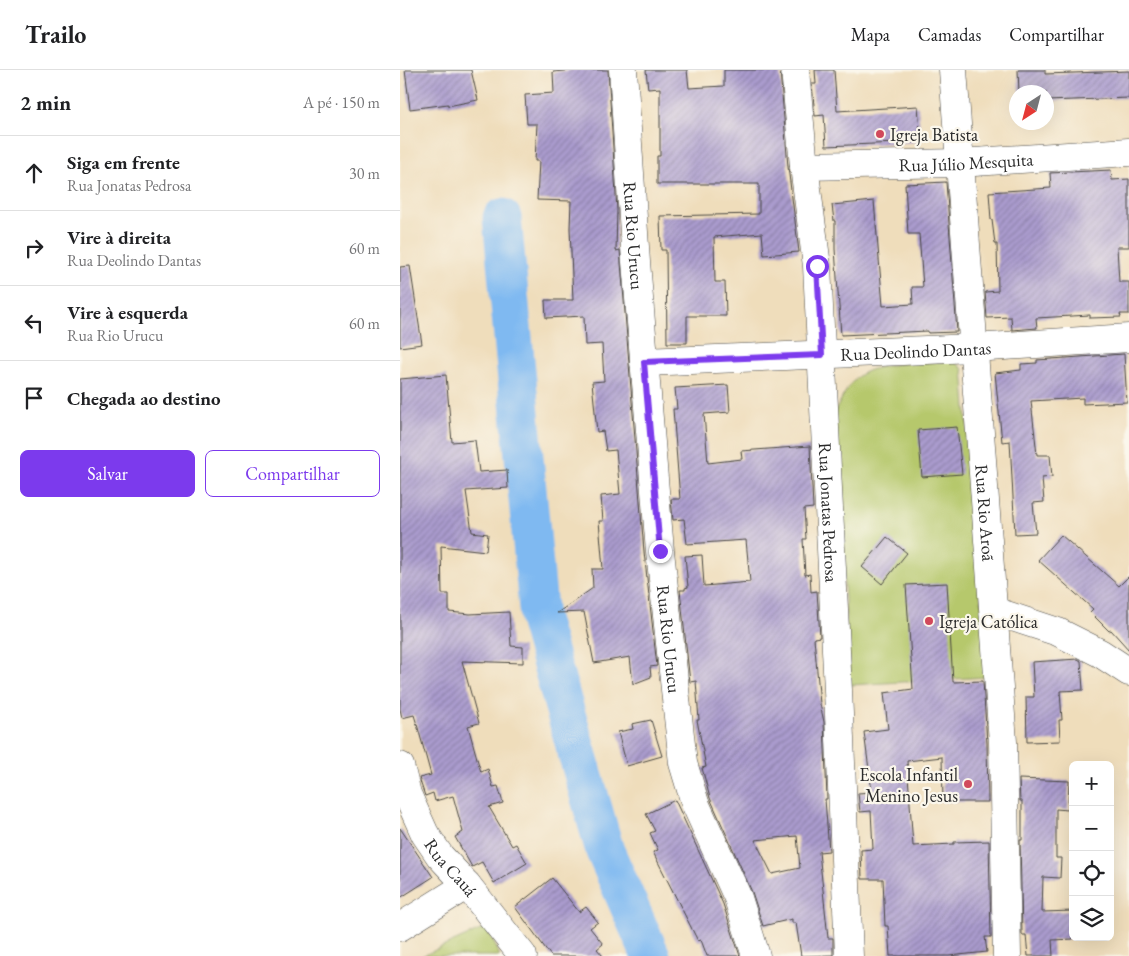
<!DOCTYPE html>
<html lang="pt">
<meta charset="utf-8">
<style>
body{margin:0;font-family:"EB Garamond",serif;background:#f6f6f6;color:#202124}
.controls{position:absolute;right:15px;bottom:15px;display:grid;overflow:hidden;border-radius:8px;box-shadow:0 5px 20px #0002}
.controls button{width:45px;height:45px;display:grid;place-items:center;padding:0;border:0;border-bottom:1px solid #e0e0e0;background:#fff;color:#202124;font:25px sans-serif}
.compass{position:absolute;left:609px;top:15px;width:45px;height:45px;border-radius:50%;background:#fff;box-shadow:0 5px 20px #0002;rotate:216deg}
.stop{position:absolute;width:15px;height:15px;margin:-11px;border:4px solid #7c3aed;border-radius:50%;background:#fff}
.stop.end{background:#7c3aed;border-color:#fff;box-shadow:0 1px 5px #0008}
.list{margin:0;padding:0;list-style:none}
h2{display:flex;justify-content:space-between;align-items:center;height:65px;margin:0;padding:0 20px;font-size:21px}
h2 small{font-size:16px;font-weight:400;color:#757577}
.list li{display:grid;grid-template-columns:32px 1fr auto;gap:15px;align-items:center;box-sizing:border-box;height:75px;padding:0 20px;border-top:1px solid #e0e0e0}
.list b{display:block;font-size:19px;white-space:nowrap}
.list p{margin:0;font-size:16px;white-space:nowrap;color:#757577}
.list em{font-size:16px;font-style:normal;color:#757577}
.actions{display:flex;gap:10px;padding:15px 20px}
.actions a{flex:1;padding:11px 0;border:1px solid #7c3aed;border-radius:8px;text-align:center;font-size:18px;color:#7c3aed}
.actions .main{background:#7c3aed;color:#fff}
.icon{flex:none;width:28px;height:28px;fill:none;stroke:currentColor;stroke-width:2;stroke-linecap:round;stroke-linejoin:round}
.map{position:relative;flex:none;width:729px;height:886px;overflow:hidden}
header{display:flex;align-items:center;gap:30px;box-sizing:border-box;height:70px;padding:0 25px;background:#fff;border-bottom:1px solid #e0e0e0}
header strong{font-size:24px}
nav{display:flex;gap:28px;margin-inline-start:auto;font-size:18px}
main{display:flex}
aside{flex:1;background:#fff}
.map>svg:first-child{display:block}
.park{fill:#b6c86c;stroke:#707a4c}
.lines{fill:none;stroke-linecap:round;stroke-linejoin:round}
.river{stroke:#7fb9f1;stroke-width:39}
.building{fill:url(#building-hatch);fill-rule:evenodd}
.minor-casing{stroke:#484641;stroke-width:29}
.minor{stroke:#fff;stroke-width:28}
.route{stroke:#7c3aed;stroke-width:6}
.poi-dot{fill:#d1495b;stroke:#fbf7ec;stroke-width:2}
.labels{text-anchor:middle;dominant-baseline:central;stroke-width:4.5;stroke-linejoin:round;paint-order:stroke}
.poi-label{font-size:18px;fill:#2b2b2b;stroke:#fbf7ec;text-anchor:start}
.street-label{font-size:18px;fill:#2b2b2b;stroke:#fbf7ec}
</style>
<header>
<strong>Trailo</strong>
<nav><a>Mapa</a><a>Camadas</a><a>Compartilhar</a></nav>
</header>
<main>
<aside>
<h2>2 min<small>A pé · 150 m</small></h2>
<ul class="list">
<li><svg class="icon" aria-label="ahead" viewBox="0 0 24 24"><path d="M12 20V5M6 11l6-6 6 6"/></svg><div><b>Siga em frente</b><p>Rua Jonatas Pedrosa</p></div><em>30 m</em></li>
<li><svg class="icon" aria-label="right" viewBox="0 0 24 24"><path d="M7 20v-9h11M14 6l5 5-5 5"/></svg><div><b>Vire à direita</b><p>Rua Deolindo Dantas</p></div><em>60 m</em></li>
<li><svg class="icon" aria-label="left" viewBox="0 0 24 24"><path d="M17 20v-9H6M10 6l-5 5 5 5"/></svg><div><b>Vire à esquerda</b><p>Rua Rio Urucu</p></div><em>60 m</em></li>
<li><svg class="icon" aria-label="arrive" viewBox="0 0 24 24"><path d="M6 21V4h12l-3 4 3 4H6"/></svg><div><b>Chegada ao destino</b></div></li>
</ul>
<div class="actions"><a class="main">Salvar</a><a>Compartilhar</a></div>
</aside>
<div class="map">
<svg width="729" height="886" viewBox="0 0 729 886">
<defs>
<pattern id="building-hatch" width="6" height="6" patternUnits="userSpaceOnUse" patternTransform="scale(1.25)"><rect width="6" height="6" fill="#aa9bce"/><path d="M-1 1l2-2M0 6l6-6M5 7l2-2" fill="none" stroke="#8b7fa7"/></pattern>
</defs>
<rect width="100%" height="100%" fill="#fbf7ec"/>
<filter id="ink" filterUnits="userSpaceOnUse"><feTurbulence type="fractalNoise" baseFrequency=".02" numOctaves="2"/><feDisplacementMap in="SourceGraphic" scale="10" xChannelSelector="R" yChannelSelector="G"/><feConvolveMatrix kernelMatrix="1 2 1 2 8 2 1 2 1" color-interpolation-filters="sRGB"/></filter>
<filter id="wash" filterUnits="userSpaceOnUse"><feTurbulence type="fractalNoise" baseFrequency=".0096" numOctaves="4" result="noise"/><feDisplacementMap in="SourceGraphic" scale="20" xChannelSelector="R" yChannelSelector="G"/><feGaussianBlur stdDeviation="1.12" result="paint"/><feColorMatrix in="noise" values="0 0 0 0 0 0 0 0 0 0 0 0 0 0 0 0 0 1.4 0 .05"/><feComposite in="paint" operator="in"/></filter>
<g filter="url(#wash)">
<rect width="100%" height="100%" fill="#efddbb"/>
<g class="park">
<path d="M554 291 563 299 587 607 450 615 434 343C441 331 448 313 460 305 481 291 527 293 554 291Z"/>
<path d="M87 857 100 886H22Z"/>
</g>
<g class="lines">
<path class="river" d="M102 148 139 549 205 781 251 886"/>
</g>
<g id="blocks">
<g class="building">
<path d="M5 0H71L78 30 48 36V34L10 39Z"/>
<path d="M174 0H208L217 140 216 181 220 180 244 482 257 596 250 597 251 607 233 614 230 587 194 593 184 542 157 543 193 518 192 499H203L199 451H203L201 426 220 424 216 380 206 381 203 361 197 362 192 312 204 311 202 274 185 275 184 246 146 248 145 230H173L170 158 171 131 137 130 139 91H135L137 54H127L125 25 154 23 153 2Z"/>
<path d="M246 0H287L289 18 324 16V0H380L388 97 399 182 364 185 362 163 314 167 315 212H325L326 246H287V273H267L266 180H261L260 146 359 144V114H257V86H260V18L248 19Z"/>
<path d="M415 0H434L437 41 518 36 521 72 426 76 424 45 415 46 412 14H416Z"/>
<path d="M618 0H645V4L729 1V28L646 31V22H619Z"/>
<path d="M711 100 712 110 729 109V177H717L719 212H729V244H720L721 247 690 248V245L636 248 637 258 612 260 611 247 587 248 585 222 598 221 597 174H595L592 150H591L589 122 651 118 650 103Z"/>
<path d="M546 112 557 262 528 263V261L441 265 435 179V151H434L432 135 474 131 483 236 513 234 512 217H523L519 164H508L505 114Z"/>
<path d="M10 196 22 274 0 277V197Z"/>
<path d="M724 284 727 332 683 334V328L631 331 637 385H650L652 407 642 408 644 432 633 433 636 463 615 464 610 371 602 372 595 303 621 300V294L637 293V290Z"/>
<path d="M46 305 52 372 75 370 79 402 107 400 108 418 66 421 72 462 88 464 86 481 41 476 42 524H49V542L70 544 109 542 111 576 123 577V593L62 591 79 653 68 656 78 692 81 702 88 699 93 717 98 716 103 733 89 737 112 776 116 774 127 793 94 813 82 792 72 797 55 767 63 762 53 726 35 731 33 723 25 726 19 708 31 705 18 658 14 645 2 648 0 639V309Z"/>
<path d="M328 315 330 342 304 344 308 393 342 389 341 381 410 376 413 438 404 439 406 469H403L405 505 410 504 411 522 417 521 420 567 414 568 420 634 424 652 427 729H425L429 781 419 782 428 868H433V885L401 886 396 853H392V849L363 856 352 822 310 728 302 698 306 697 297 650H299L296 611 290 612 280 520H285V518L288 517 285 486 302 485 304 516 350 512 346 470 287 474 284 449 273 450 271 429H280L273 339H277L275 318ZM397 766 400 798 372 804 355 770Z"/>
<path d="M557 357 562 404 522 407 518 360Z"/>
<path d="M661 465 719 516 729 506V580L711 560 709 561 690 542 693 539 638 490Z"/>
<path d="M487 467 507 483 482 514 462 497Z"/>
<path d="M547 513 553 612 583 611 587 673 588 732H543L542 687 507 691 513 776 554 774V772L589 771 591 867H585L587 882 549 886H490L488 856H485L483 809H462L461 780 473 779 471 741 460 742 458 723 472 722 464 662 488 659 484 623 513 619 506 515Z"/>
<path d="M678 589 681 591 683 620 660 621 662 650H659L660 671 627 672 626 627H634L632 592Z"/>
<path d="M251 650 262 686 227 696 218 662 233 659 232 654Z"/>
<path d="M619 709 669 711 668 740 656 739V788H661L660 808 643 807 642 842 673 841V869L652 870 653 886H628L626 865H622L620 770H622V731H620Z"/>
<path d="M275 730 323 834 340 886H307L301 870 298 871 253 782 258 780 250 763 255 761 246 744Z"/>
<path d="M0 758 33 807 0 828Z"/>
<path d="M152 808 179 842 186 837 198 852 190 858 203 874 197 879 203 886H151L115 837Z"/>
</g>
</g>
</g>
<g filter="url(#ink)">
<use href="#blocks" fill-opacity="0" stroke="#484641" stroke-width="1"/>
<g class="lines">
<defs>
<g id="minor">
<path id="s1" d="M223 0 236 192 260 481 283 693 295 733 338 828 356 886"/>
<path id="s2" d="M395 0 404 96 417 196 438 620 449 886"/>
<path id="s3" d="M553 0 603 672 607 886"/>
<path id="s4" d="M404 96 559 93 729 82"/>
<path id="s5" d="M244 292 573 278 729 268"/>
<path d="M594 541 658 562 700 583 729 602"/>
<path id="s6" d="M0 696 7 724 25 764 40 786 67 815 123 886"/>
<path d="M0 857 67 815"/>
</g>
</defs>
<use href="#minor" class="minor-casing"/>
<use href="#minor" class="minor"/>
</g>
</g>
<g class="lines" filter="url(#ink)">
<path class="route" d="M260 481 244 292 422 285 417 196"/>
</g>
<g class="poi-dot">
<circle cx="480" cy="64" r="5"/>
<circle cx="529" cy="551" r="5"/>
<circle cx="568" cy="714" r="5"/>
</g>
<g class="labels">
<g class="poi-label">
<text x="490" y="64">Igreja Batista</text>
<text x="539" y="551">Igreja Católica</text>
<text x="558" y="704" text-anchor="end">Escola Infantil<tspan x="558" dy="21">Menino Jesus</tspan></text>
</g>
<g class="street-label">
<text stroke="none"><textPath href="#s4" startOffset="162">Rua Júlio Mesquita</textPath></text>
<text stroke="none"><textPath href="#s1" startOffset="166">Rua Rio Urucu</textPath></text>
<text stroke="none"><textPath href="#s5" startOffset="272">Rua Deolindo Dantas</textPath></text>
<text stroke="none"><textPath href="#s2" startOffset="444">Rua Jonatas Pedrosa</textPath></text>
<text stroke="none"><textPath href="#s3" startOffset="444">Rua Rio Aroã</textPath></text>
<text stroke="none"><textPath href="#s1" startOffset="571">Rua Rio Urucu</textPath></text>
<text stroke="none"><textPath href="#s6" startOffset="115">Rua Cauá</textPath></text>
</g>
</g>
</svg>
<div class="controls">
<button>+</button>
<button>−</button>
<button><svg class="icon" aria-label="locate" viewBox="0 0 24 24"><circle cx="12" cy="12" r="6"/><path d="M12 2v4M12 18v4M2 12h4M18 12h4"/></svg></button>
<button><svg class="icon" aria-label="layers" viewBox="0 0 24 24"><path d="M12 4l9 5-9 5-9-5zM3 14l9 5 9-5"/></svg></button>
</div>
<svg class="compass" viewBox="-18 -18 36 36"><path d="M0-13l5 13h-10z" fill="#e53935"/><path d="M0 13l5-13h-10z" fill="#757577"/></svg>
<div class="stop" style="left:417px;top:196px"></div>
<div class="stop end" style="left:260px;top:481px"></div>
</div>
</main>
